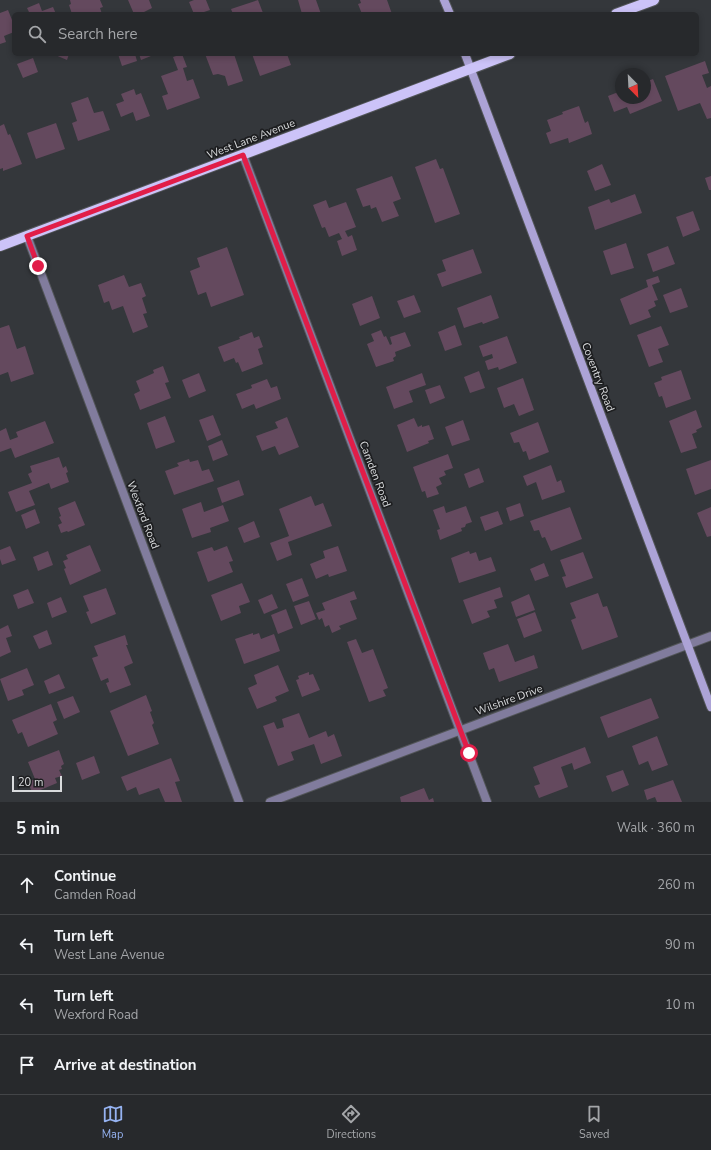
<!DOCTYPE html>
<meta charset="utf-8">
<style>
body{margin:0;font-family:"Nunito Sans",sans-serif;background:#333538;color:#f1f3f6}
.compass{position:absolute;left:615px;top:68px;width:36px;height:36px;border-radius:50%;background:#27292c;box-shadow:0 2px 6px #0003;rotate:156deg}
.scale{position:absolute;left:12px;bottom:10px;width:50px;box-sizing:border-box;padding-left:4px;border:2px solid #d9dbdd;border-top:0;font-size:11px;line-height:14px;white-space:nowrap;color:#d9dbdd;-webkit-text-stroke:3px #1d1e20;paint-order:stroke}
.stop{position:absolute;width:12px;height:12px;margin:-9px;border:3px solid #e11d48;border-radius:50%;background:#fff}
.stop.end{background:#e11d48;border-color:#fff;box-shadow:0 1px 4px #0008}
.list{margin:0;padding:0;list-style:none}
h2{display:flex;justify-content:space-between;align-items:center;height:52px;margin:0;padding:0 16px;font-size:17px}
h2 small{font-size:13px;font-weight:400;color:#a4a6a9}
.list li{display:grid;grid-template-columns:26px 1fr auto;gap:12px;align-items:center;box-sizing:border-box;height:60px;padding:0 16px;border-top:1px solid #434548}
.list b{display:block;font-size:15px;white-space:nowrap}
.list p{margin:0;font-size:13px;white-space:nowrap;color:#a4a6a9}
.list em{font-size:13px;font-style:normal;color:#a4a6a9}
.icon{flex:none;width:22px;height:22px;fill:none;stroke:currentColor;stroke-width:2;stroke-linecap:round;stroke-linejoin:round}
.map{position:relative;flex:none;width:711px;height:802px;overflow:hidden}
.search{position:absolute;background:#27292c;box-shadow:0 2px 6px #0003;left:12px;right:12px;top:12px;height:44px;display:flex;align-items:center;gap:10px;box-sizing:border-box;padding:0 14px;border-radius:6px;color:#a4a6a9;font-size:15px}
.sheet{height:292px;background:#27292c}
nav{display:flex;justify-content:space-around;align-items:center;box-sizing:border-box;height:56px;border-top:1px solid #434548;background:#27292c;font-size:11px;color:#a4a6a9}
nav a{display:grid;justify-items:center;gap:2px}
nav .on{color:#95b2f1}
.map>svg:first-child{display:block}
.building{fill:#64495e}
.lines{fill:none;stroke-linecap:round;stroke-linejoin:round}
.street-casing{stroke:#525558;stroke-width:10}
.secondary-casing{stroke:#525558;stroke-width:10}
.primary-casing{stroke:#525558;stroke-width:12}
.street{stroke:#817c9d;stroke-width:8}
.secondary{stroke:#aca3d6;stroke-width:8}
.primary{stroke:#ccc3f8;stroke-width:10}
.route{stroke:#e11d48;stroke-width:5}
.labels{text-anchor:middle;dominant-baseline:central;stroke-width:3.5;stroke-linejoin:round;paint-order:stroke}
.street-label{font-size:11px;fill:#d9dbdd;stroke:#1d1e20}
</style>
<div class="map">
<svg width="711" height="802" viewBox="0 0 711 802">
<rect width="100%" height="100%" fill="#34373b"/>
<g class="building">
<path d="M70 0H100L103 7 100 8 102 14H72L69 5 71 4Z"/>
<path d="M128 0H149L152 8 142 13V14H134Z"/>
<path d="M194 0H206L210 10 198 14H194L189 2Z"/>
<path d="M258 0 263 13 233 14 231 9Z"/>
<path d="M298 0H316L321 14H302Z"/>
<path d="M360 0H387L392 14H362L358 4 361 3Z"/>
<path d="M39 3 42 11 53 7 56 14H23L29 12 27 8Z"/>
<path d="M8 10 14 25V32L4 36 6 42 0 44V13Z"/>
<path d="M53 54H69L67 60Z"/>
<path d="M118 54H135L137 61 122 66Z"/>
<path d="M139 54H156L141 60Z"/>
<path d="M182 54 187 67 183 68 187 81 193 79 200 98 167 110 162 96 168 94 161 76 178 70 173 57Z"/>
<path d="M205 54H234L243 81 228 86 225 76 218 74 213 75Z"/>
<path d="M252 54H287L291 65 260 76Z"/>
<path d="M33 58 38 72 23 78 17 64Z"/>
<path d="M705 61 709 73 702 75 707 88 711 86V118L707 119 700 103 678 111 665 76Z"/>
<path d="M653 79 662 101 630 114 627 107 614 112 608 96 621 91V98H645V82Z"/>
<path d="M134 89 136 95 141 93 150 116 136 121 133 112 121 117 116 104 124 101 121 94Z"/>
<path d="M88 97 94 113 103 111 110 130 78 141 72 123 77 121 71 103Z"/>
<path d="M579 106 585 123 588 121 592 134 569 143 568 138 550 144 546 133 551 131 547 120 563 114 562 112Z"/>
<path d="M56 123 65 149 36 159 27 133Z"/>
<path d="M4 124 8 135 10 134 22 164 3 171V168L0 169V126Z"/>
<path d="M436 159 440 169 443 168 460 214 435 223 415 167Z"/>
<path d="M602 164 611 185 595 191 587 171Z"/>
<path d="M392 176 401 199 393 202 399 216 382 222 376 207 371 209 370 205 363 207 356 189Z"/>
<path d="M711 176V190H709L705 178Z"/>
<path d="M635 194 642 213 595 230 588 207 609 199 611 203Z"/>
<path d="M326 200 329 208 346 202 356 227 345 231 348 237 352 235 357 250 342 256 337 241 342 239 339 233 329 237 325 227 322 228 313 205Z"/>
<path d="M693 211 700 230 683 237 676 217Z"/>
<path d="M626 243 634 268 611 275 603 251Z"/>
<path d="M668 246 675 264 653 272 647 254Z"/>
<path d="M227 247 244 295 211 307 206 292 198 295 190 271 200 267 197 258Z"/>
<path d="M473 249 482 273 442 287 437 274 446 271 442 260Z"/>
<path d="M124 275 129 287 141 283 146 296 142 298 147 313 143 314 148 327 133 333 123 306 112 310 109 301 104 303 98 285Z"/>
<path d="M658 276 660 282 652 285 658 300 654 301 656 306 648 310 651 317 630 325 620 299 648 287 646 280Z"/>
<path d="M681 288 688 307 670 313 663 295Z"/>
<path d="M414 295 421 312 404 318 397 301Z"/>
<path d="M491 295 499 318 483 324 482 322 464 328 457 308Z"/>
<path d="M372 296 380 318 360 326 352 304Z"/>
<path d="M9 325 17 349 25 346 34 374 11 382 8 372 0 375V328Z"/>
<path d="M455 325 462 345 445 351 438 332Z"/>
<path d="M661 326 669 345 658 349 663 362 649 367 637 335Z"/>
<path d="M381 330 384 337 386 336 390 345 392 344 390 337 405 332 411 346 395 352 396 356 393 358 394 361 376 367 367 344 374 341 371 334Z"/>
<path d="M252 332 254 338 259 336 263 347 258 349 263 364 242 372 238 362 236 363 234 358 224 362 218 347 240 339 239 337Z"/>
<path d="M507 336 517 363 499 370 498 367 488 370 485 361 493 358 492 354 483 357 479 346Z"/>
<path d="M163 366 169 382 165 383 171 398 140 410 134 394 140 391 136 381 154 373 153 370Z"/>
<path d="M681 370 691 399 666 408 662 396 659 397 654 383 662 380 661 377Z"/>
<path d="M479 371 485 388 470 393 464 377Z"/>
<path d="M199 373 206 391 189 398 182 380Z"/>
<path d="M422 373 426 385 409 391 413 402 394 409 386 387Z"/>
<path d="M523 378 534 410 519 416 514 404 504 408 497 388Z"/>
<path d="M267 379 271 388 277 386 281 399 256 409 254 404 242 409 236 394 252 388 251 385Z"/>
<path d="M440 385 445 398 430 404 425 390Z"/>
<path d="M696 410 702 427 696 430 697 432 692 434 697 448 681 453 669 421Z"/>
<path d="M213 415 221 435 207 441 199 420Z"/>
<path d="M165 416 175 442 156 449 147 423Z"/>
<path d="M287 417 299 447 279 455 275 446 262 451 256 436 278 428 275 422Z"/>
<path d="M414 418 418 427 422 425V427L429 425 434 439 428 441 429 443 407 452 397 425Z"/>
<path d="M463 420 470 440 452 446 445 427Z"/>
<path d="M45 421 54 443 15 458 11 448 0 452V431L6 428 10 440 18 437 16 432Z"/>
<path d="M538 422 549 452 529 460 526 451 523 452 519 442 514 443 510 433Z"/>
<path d="M222 440 228 455 213 461 208 446Z"/>
<path d="M448 454 453 468 444 471 446 475 439 478 442 484 436 487 439 494 427 498 425 491 422 492 413 467Z"/>
<path d="M59 457 63 468 66 466 68 472 66 473 69 482 51 489 49 483 29 491 35 505 16 512 8 492 32 483 28 474 32 472 30 466Z"/>
<path d="M189 459 190 462 198 460 202 471 209 469 214 481 174 495 165 471 179 466 177 463Z"/>
<path d="M711 460V489L695 495 686 469Z"/>
<path d="M551 465 557 482 561 480 565 492 542 500 536 482 527 486 523 476Z"/>
<path d="M479 468 484 482 469 488 464 474Z"/>
<path d="M239 480 244 495 222 503 217 488Z"/>
<path d="M311 496 315 506 323 503 332 526 288 542 292 555 277 561 270 543 289 536 279 509Z"/>
<path d="M75 501 85 525 68 532 67 531 61 533 58 525 62 523 59 517 61 516 58 508Z"/>
<path d="M201 502 204 512 223 505 229 521 210 528 211 532 192 538 182 509Z"/>
<path d="M520 503 524 516 510 521 506 508Z"/>
<path d="M444 506 446 513 466 506 472 522 466 524 465 527 461 528 462 531 440 540 437 530 440 529 433 510Z"/>
<path d="M570 507 582 539 551 551 545 537 542 538 539 530 534 531 530 521Z"/>
<path d="M711 507V536L707 537 697 513Z"/>
<path d="M35 509 40 523 26 529 21 515Z"/>
<path d="M498 511 503 524 485 531 480 517Z"/>
<path d="M254 521 260 537 244 543 238 528Z"/>
<path d="M90 545 101 571 70 585 64 569 66 568 63 561 68 559 66 555Z"/>
<path d="M10 546 16 560 2 565 0 559V550Z"/>
<path d="M227 546 233 561 229 562 233 572 208 582 197 552 212 547 214 551Z"/>
<path d="M338 546 347 571 329 577 328 574 316 579 310 564 325 558 323 551Z"/>
<path d="M48 551 53 565 38 571 33 557Z"/>
<path d="M469 551 470 554 476 552 479 561 491 557 496 571 459 583 451 558Z"/>
<path d="M583 552 593 578 566 588 562 577 566 576 560 560Z"/>
<path d="M544 563 549 576 535 581 530 569Z"/>
<path d="M302 578 309 596 293 602 286 584Z"/>
<path d="M242 583 250 602 239 606 241 613 221 621 211 595Z"/>
<path d="M500 587 503 597 494 600 497 608 487 611 490 617 472 624 463 600Z"/>
<path d="M106 588 116 614 91 624 86 612 89 611 83 596Z"/>
<path d="M28 589 34 603 18 609 13 595Z"/>
<path d="M354 591 357 599 350 601 357 619 339 626 341 629 332 633 329 625 325 627 322 618 319 620 316 613 325 610 322 603Z"/>
<path d="M598 593 603 607 607 606 618 637 582 650 571 620 576 618 570 603Z"/>
<path d="M272 594 278 608 264 614 258 600Z"/>
<path d="M529 594 535 610 516 617 511 602Z"/>
<path d="M61 597 67 612 52 618 47 603Z"/>
<path d="M309 601 316 619 301 625 294 606Z"/>
<path d="M286 609 293 628 278 634 271 615Z"/>
<path d="M535 612 542 631 524 638 517 619Z"/>
<path d="M8 625 12 636 6 638 11 652 0 657V629Z"/>
<path d="M47 630 52 644 39 649 33 636Z"/>
<path d="M253 633V635L259 633 261 639 274 634 280 651 244 664 235 639Z"/>
<path d="M125 635 128 645H126L133 663 124 667 131 685 110 693 106 683 109 682 108 678 101 681 92 658 98 656 94 646Z"/>
<path d="M356 639 362 653 373 649 388 688 383 690 386 696 369 702 347 642Z"/>
<path d="M508 644 515 662 534 655 538 668 499 682 494 668 489 670 483 653Z"/>
<path d="M278 665 289 691 275 697 277 701 257 709 248 688 257 684 254 675Z"/>
<path d="M27 668 34 685 22 690 24 695 8 701 0 679Z"/>
<path d="M309 672V675L313 674 320 690 302 697 296 680 299 679 298 676Z"/>
<path d="M59 674 65 688 49 694 44 681Z"/>
<path d="M146 695 152 711 150 712 154 723 152 725 159 744 128 756 110 711Z"/>
<path d="M73 696 80 712 64 719 57 702Z"/>
<path d="M651 698 659 718 608 738 600 717Z"/>
<path d="M51 704 57 720 53 722 58 734 28 747 22 732 18 734 12 720Z"/>
<path d="M299 713 309 738 326 731 328 737 334 734 342 756 321 764 314 744 291 752 294 760 278 766 263 726 274 722 277 729 284 727 282 719Z"/>
<path d="M657 736 668 765 652 771 648 761 639 765 632 746Z"/>
<path d="M585 747 591 763 574 770 572 763 561 767 568 787 539 798 534 786 540 784 533 767Z"/>
<path d="M59 750 64 764 61 766 62 769 59 770 62 776 55 778 57 783 38 791V790L32 792 28 782 35 779 28 762Z"/>
<path d="M94 756 100 773 82 780 76 763Z"/>
<path d="M171 758 180 781 175 782 182 802H165L159 788 139 795 136 787 127 791 121 777Z"/>
<path d="M623 770 629 785 612 792 606 776Z"/>
<path d="M673 780 682 802H657L655 797 647 800 644 790Z"/>
<path d="M424 788 429 800 433 798 434 802H401L400 797Z"/>
</g>
<g class="lines">
<defs>
<g id="street">
<path d="M243 155 487 802"/>
<path d="M27 236 239 802"/>
<path d="M270 802 711 636"/>
</g>
<g id="secondary">
<path d="M444 0 450 14"/>
<path d="M465 54 711 707"/>
</g>
<g id="primary">
<path d="M616 14 654 0"/>
<path d="M0 246 510 54"/>
</g>
</defs>
<use href="#street" class="street-casing"/>
<use href="#secondary" class="secondary-casing"/>
<use href="#primary" class="primary-casing"/>
<use href="#street" class="street"/>
<use href="#secondary" class="secondary"/>
<use href="#primary" class="primary"/>
</g>
<g class="lines">
<path class="route" d="M38 266 27 236 243 155 469 753"/>
</g>
<g class="labels">
<g class="street-label">
<text transform="translate(251 139) rotate(-21)">West Lane Avenue</text>
<text transform="translate(598 377) rotate(69)">Coventry Road</text>
<text transform="translate(375 474) rotate(69)">Camden Road</text>
<text transform="translate(143 515) rotate(69)">Wexford Road</text>
<text transform="translate(509 700) rotate(-20)">Wilshire Drive</text>
</g>
</g>
</svg>
<svg class="compass" viewBox="-18 -18 36 36"><path d="M0-13l5 13h-10z" fill="#e53935"/><path d="M0 13l5-13h-10z" fill="#a4a6a9"/></svg>
<div class="scale">20 m</div>
<div class="stop" style="left:469px;top:753px"></div>
<div class="stop end" style="left:38px;top:266px"></div>
<div class="search"><svg class="icon" aria-label="search" viewBox="0 0 24 24"><circle cx="10" cy="10" r="6"/><path d="M15 15l6 6"/></svg>Search here</div>
</div>
<section class="sheet">
<h2>5 min<small>Walk · 360 m</small></h2>
<ul class="list">
<li><svg class="icon" aria-label="ahead" viewBox="0 0 24 24"><path d="M12 20V5M6 11l6-6 6 6"/></svg><div><b>Continue</b><p>Camden Road</p></div><em>260 m</em></li>
<li><svg class="icon" aria-label="left" viewBox="0 0 24 24"><path d="M17 20v-9H6M10 6l-5 5 5 5"/></svg><div><b>Turn left</b><p>West Lane Avenue</p></div><em>90 m</em></li>
<li><svg class="icon" aria-label="left" viewBox="0 0 24 24"><path d="M17 20v-9H6M10 6l-5 5 5 5"/></svg><div><b>Turn left</b><p>Wexford Road</p></div><em>10 m</em></li>
<li><svg class="icon" aria-label="arrive" viewBox="0 0 24 24"><path d="M6 21V4h12l-3 4 3 4H6"/></svg><div><b>Arrive at destination</b></div></li>
</ul>
</section>
<nav>
<a class="on"><svg class="icon" aria-label="map" viewBox="0 0 24 24"><path d="M3 6l6-2 6 2 6-2v14l-6 2-6-2-6 2zM9 4v14M15 6v14"/></svg>Map</a>
<a><svg class="icon" aria-label="directions" viewBox="0 0 24 24"><path d="M12 3l9 9-9 9-9-9zM9 14v-3h6M13 9l2 2-2 2"/></svg>Directions</a>
<a><svg class="icon" aria-label="saved" viewBox="0 0 24 24"><path d="M7 4h10v16l-5-4-5 4z"/></svg>Saved</a>
</nav>
